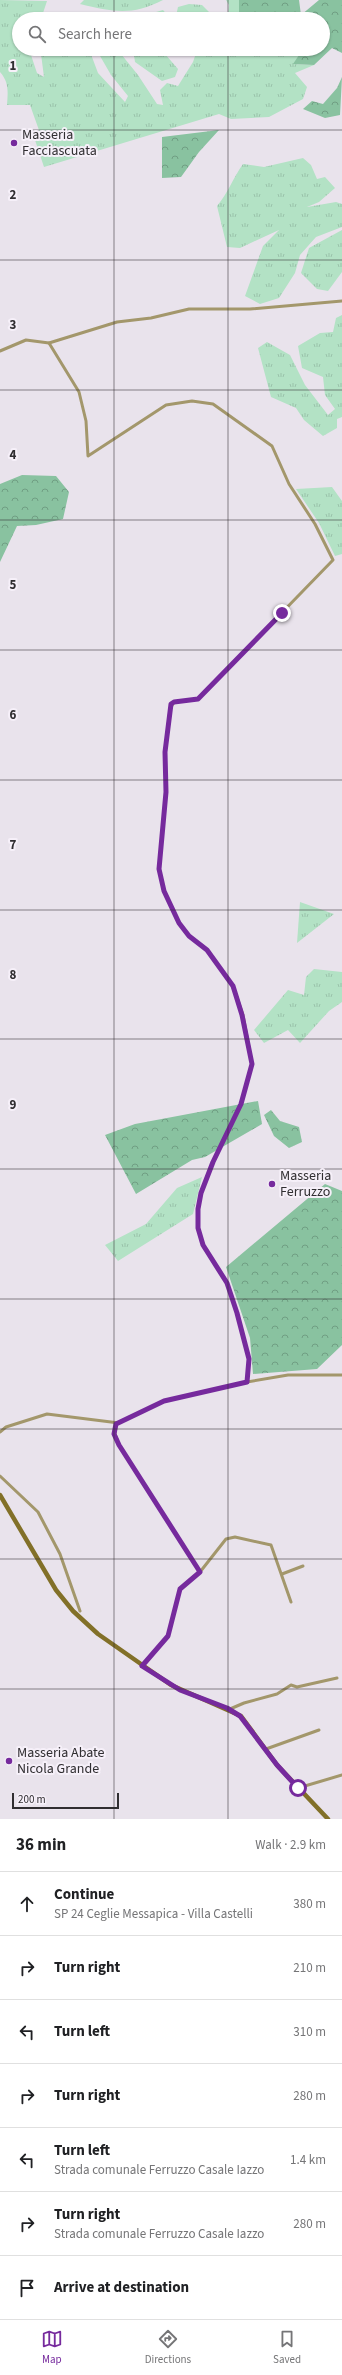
<!DOCTYPE html>
<meta charset="utf-8">
<style>
body{margin:0;font-family:"Source Sans 3",sans-serif;background:#f2f2f2;color:#202124}
.scale{position:absolute;left:12px;bottom:10px;width:107px;box-sizing:border-box;padding-left:4px;border:2px solid #302e31;border-top:0;font-size:11px;line-height:14px;white-space:nowrap;color:#302e31;-webkit-text-stroke:3px #f6f0f9;paint-order:stroke}
.stop{position:absolute;width:12px;height:12px;margin:-9px;border:3px solid #762a9d;border-radius:50%;background:#fff}
.stop.end{background:#762a9d;border-color:#fff;box-shadow:0 1px 4px #0008}
.list{margin:0;padding:0;list-style:none}
h2{display:flex;justify-content:space-between;align-items:center;height:52px;margin:0;padding:0 16px;font-size:17px}
h2 small{font-size:13px;font-weight:400;color:#757577}
.list li{display:grid;grid-template-columns:26px 1fr auto;gap:12px;align-items:center;box-sizing:border-box;height:64px;padding:0 16px;border-top:1px solid #e0e0e0}
.list b{display:block;font-size:15px;white-space:nowrap}
.list p{margin:0;font-size:13px;white-space:nowrap;color:#757577}
.list em{font-size:13px;font-style:normal;color:#757577}
.icon{flex:none;width:22px;height:22px;fill:none;stroke:currentColor;stroke-width:2;stroke-linecap:round;stroke-linejoin:round}
.map{position:relative;flex:none;width:342px;height:1819px;overflow:hidden}
.search{position:absolute;background:#fff;box-shadow:0 1px 3px #0004;left:12px;right:12px;top:12px;height:44px;display:flex;align-items:center;gap:10px;box-sizing:border-box;padding:0 14px;border-radius:22px;color:#757577;font-size:15px}
.sheet{height:500px;background:#fff}
nav{display:flex;justify-content:space-around;align-items:center;box-sizing:border-box;height:56px;border-top:1px solid #e0e0e0;background:#fff;font-size:11px;color:#757577}
nav a{display:grid;justify-items:center;gap:2px}
nav .on{color:#762a9d}
.map>svg:first-child{display:block}
.grass{fill:url(#grass-tufts)}
.forest{fill:url(#forest-crowns)}
.lines{fill:none;stroke-linecap:round;stroke-linejoin:round}
.minor{stroke:#a3976b;stroke-width:3}
.secondary{stroke:#827028;stroke-width:4.5}
.route{stroke:#762a9d;stroke-width:5}
.grid{fill:none;stroke:#302e31;stroke-width:1;stroke-opacity:0.55}
.poi-dot{fill:#762a9d;stroke:#f6f0f9;stroke-width:1.5}
.labels{text-anchor:middle;dominant-baseline:central;stroke-width:4;stroke-linejoin:round;paint-order:stroke}
.poi-label{font-size:14px;fill:#302e31;stroke:#f6f0f9;text-anchor:start}
.grid-label{font-size:13px;text-anchor:middle;font-weight:bold;fill:#302e31;stroke:#f6f0f9;stroke-width:4;stroke-linejoin:round;paint-order:stroke}
</style>
<div class="map">
<svg width="342" height="1819" viewBox="0 0 342 1819">
<defs>
<pattern id="grass-tufts" width="24" height="20" patternUnits="userSpaceOnUse"><rect width="24" height="20" fill="#b3e2c5"/><path d="M3 7l-1-3M5 7V3M7 7l1-3M15 17l-1-3M17 17v-4M19 17l1-3" fill="none" stroke="#9ac2aa"/></pattern>
<pattern id="forest-crowns" width="20" height="18" patternUnits="userSpaceOnUse"><rect width="20" height="18" fill="#89c2a0"/><path d="M2 6a3 3 0 1 1 6 0M12 15a3 3 0 1 1 6 0" fill="none" stroke="#709e83"/></pattern>
</defs>
<rect width="100%" height="100%" fill="#e9e3ec"/>
<g class="grass">
<path d="M0 0 47 1 41 19H19V49H29L37 73 44 77 41 54 51 51H60L61 49H89L98 73 125 102 128 96 111 75 96 49H117L138 75 157 104 163 105 160 90 167 83 178 86 193 62 196 53 221 49H303L294 64 314 65 295 73 307 87 303 99 269 117 231 119 219 114 44 167 35 140 40 133 30 105H7C8 92 9 82 0 72Z"/>
<path d="M84 0H163C132 16 113 12 80 4Z"/>
<path d="M226 0H239V19H232L228 15 229 5Z"/>
<path d="M189 4 202 5 216 19H178L176 16 178 7Z"/>
<path d="M163 10 171 19H148L146 15Z"/>
<path d="M133 49H173L165 54 178 69 175 77 162 81 135 62Z"/>
<path d="M303 158 311 165 317 179 325 177 335 188 319 202 307 207 336 202 342 204V227L316 237 300 255 295 273 279 298 260 304 245 296 263 246 279 230 240 248 227 247 217 206C228 193 233 178 243 164L264 167Z"/>
<path d="M342 230V272L328 291 317 289 301 273 309 248Z"/>
<path d="M342 315V417L337 419V428L323 436 304 420 296 408 271 397 258 348 267 342 290 355 305 385 328 415 335 409 325 395 323 377 302 368 298 346 320 333 333 332 336 318Z"/>
<path d="M332 487 342 501V554L335 556 319 523 296 489Z"/>
<path d="M300 902 334 914 297 943Z"/>
<path d="M314 969 342 972V1002L329 1011 300 1043 288 1030 264 1043 254 1030 288 990 304 995 306 977Z"/>
<path d="M202 1177 193 1214 118 1261 105 1245 146 1224 177 1188Z"/>
</g>
<g class="forest">
<path d="M239 0H299L301 15 319 0H342V53L332 48 314 65 293 64 303 49H323V19H239Z"/>
<path d="M342 77 340 115 325 118 303 109 312 101 323 104 337 88Z"/>
<path d="M219 130 199 152 181 177 162 178V137Z"/>
<path d="M22 475 56 476 69 492 63 519 36 525 17 526 0 562V484Z"/>
<path d="M258 1101 262 1124 205 1157 192 1160 136 1194 105 1135 135 1124Z"/>
<path d="M271 1110 280 1121 299 1127 302 1142 289 1148 274 1136 264 1115Z"/>
<path d="M325 1184 342 1191V1345L317 1369 253 1374 250 1338 226 1267Z"/>
</g>
<g class="lines">
<g class="minor">
<path d="M49 343 79 392 86 421 88 456 166 405 192 401 213 404 272 446 289 484 315 524 333 560 198 699 174 702 170 709 165 752 166 792 159 869 164 891 179 923 189 936 207 950 233 986 243 1015 252 1064 241 1104 213 1162 201 1193 198 1209V1228L203 1245 227 1283 237 1313 249 1359 247 1382"/>
<path d="M0 351 26 340 49 343 117 322 151 318 189 309H250L342 301"/>
<path d="M116 1424 115 1434 119 1445 200 1572"/>
<path d="M0 1432 6 1427 47 1414 119 1423 164 1401 247 1382 288 1375H342"/>
<path d="M0 1476 38 1512 60 1554 80 1611"/>
<path d="M282 1574 303 1566"/>
<path d="M142 1666 168 1636 180 1589 200 1572 226 1539 235 1537 271 1545 291 1602"/>
<path d="M230 1709 244 1703 277 1694 291 1685 297 1687 337 1678"/>
<path d="M266 1749 319 1730"/>
<path d="M298 1788 342 1775"/>
</g>
<path class="secondary" d="M0 1495 56 1590 73 1611 98 1634 171 1685 241 1716 277 1765 328 1819"/>
</g>
<g class="lines">
<path class="route" d="M282 613 198 699 174 702 171 704 165 752 166 792 159 869 164 891 179 923 189 936 207 950 233 986 242 1015 252 1064 241 1104 213 1162 201 1193 198 1209V1228L203 1245 227 1283 237 1313 249 1359 247 1382 164 1401 116 1424 114 1434 119 1445 200 1572 180 1589 168 1636 142 1666 180 1690 227 1708 240 1716 277 1765 298 1788"/>
</g>
<path class="grid" d="M114 0V19M228 0V19M114 49V1819M228 49V1819M0 130H342M0 260H342M0 390H342M0 520H342M0 650H342M0 780H342M0 910H342M0 1039H342M0 1169H342M0 1299H342M0 1429H342M0 1559H342M0 1689H342"/>
<g class="poi-dot">
<circle cx="14" cy="143" r="4"/>
<circle cx="272" cy="1184" r="4"/>
<circle cx="9" cy="1761" r="4"/>
</g>
<g class="labels">
<g class="poi-label">
<text x="22" y="135">Masseria<tspan x="22" dy="16">Facciascuata</tspan></text>
<text x="280" y="1176">Masseria<tspan x="280" dy="16">Ferruzzo</tspan></text>
<text x="17" y="1753">Masseria Abate<tspan x="17" dy="16">Nicola Grande</tspan></text>
</g>
</g>
<g class="grid-label">
<text x="13" y="70">1</text>
<text x="13" y="199">2</text>
<text x="13" y="329">3</text>
<text x="13" y="459">4</text>
<text x="13" y="589">5</text>
<text x="13" y="719">6</text>
<text x="13" y="849">7</text>
<text x="13" y="979">8</text>
<text x="13" y="1109">9</text>
</g>
</svg>
<div class="scale">200 m</div>
<div class="stop" style="left:298px;top:1788px"></div>
<div class="stop end" style="left:282px;top:613px"></div>
<div class="search"><svg class="icon" aria-label="search" viewBox="0 0 24 24"><circle cx="10" cy="10" r="6"/><path d="M15 15l6 6"/></svg>Search here</div>
</div>
<section class="sheet">
<h2>36 min<small>Walk · 2.9 km</small></h2>
<ul class="list">
<li><svg class="icon" aria-label="ahead" viewBox="0 0 24 24"><path d="M12 20V5M6 11l6-6 6 6"/></svg><div><b>Continue</b><p>SP 24 Ceglie Messapica - Villa Castelli</p></div><em>380 m</em></li>
<li><svg class="icon" aria-label="right" viewBox="0 0 24 24"><path d="M7 20v-9h11M14 6l5 5-5 5"/></svg><div><b>Turn right</b></div><em>210 m</em></li>
<li><svg class="icon" aria-label="left" viewBox="0 0 24 24"><path d="M17 20v-9H6M10 6l-5 5 5 5"/></svg><div><b>Turn left</b></div><em>310 m</em></li>
<li><svg class="icon" aria-label="right" viewBox="0 0 24 24"><path d="M7 20v-9h11M14 6l5 5-5 5"/></svg><div><b>Turn right</b></div><em>280 m</em></li>
<li><svg class="icon" aria-label="left" viewBox="0 0 24 24"><path d="M17 20v-9H6M10 6l-5 5 5 5"/></svg><div><b>Turn left</b><p>Strada comunale Ferruzzo Casale Iazzo</p></div><em>1.4 km</em></li>
<li><svg class="icon" aria-label="right" viewBox="0 0 24 24"><path d="M7 20v-9h11M14 6l5 5-5 5"/></svg><div><b>Turn right</b><p>Strada comunale Ferruzzo Casale Iazzo</p></div><em>280 m</em></li>
<li><svg class="icon" aria-label="arrive" viewBox="0 0 24 24"><path d="M6 21V4h12l-3 4 3 4H6"/></svg><div><b>Arrive at destination</b></div></li>
</ul>
</section>
<nav>
<a class="on"><svg class="icon" aria-label="map" viewBox="0 0 24 24"><path d="M3 6l6-2 6 2 6-2v14l-6 2-6-2-6 2zM9 4v14M15 6v14"/></svg>Map</a>
<a><svg class="icon" aria-label="directions" viewBox="0 0 24 24"><path d="M12 3l9 9-9 9-9-9zM9 14v-3h6M13 9l2 2-2 2"/></svg>Directions</a>
<a><svg class="icon" aria-label="saved" viewBox="0 0 24 24"><path d="M7 4h10v16l-5-4-5 4z"/></svg>Saved</a>
</nav>
